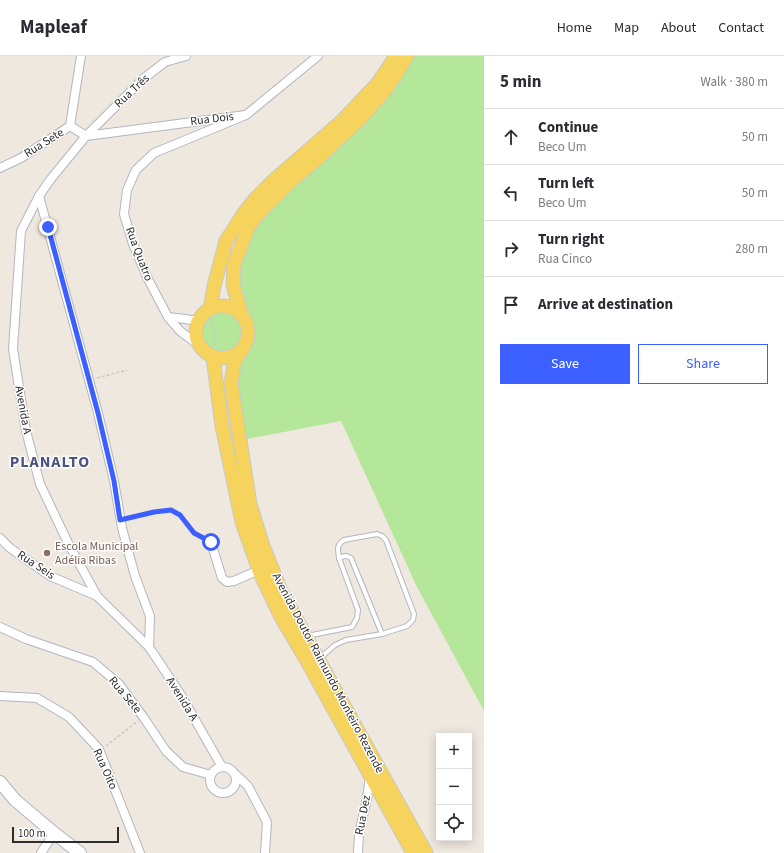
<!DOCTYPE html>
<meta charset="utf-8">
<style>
body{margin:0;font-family:"Source Sans 3",sans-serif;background:#f2f2f3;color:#2b2b33}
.controls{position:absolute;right:12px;bottom:12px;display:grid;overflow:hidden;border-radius:0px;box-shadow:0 2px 10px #0003}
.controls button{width:36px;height:36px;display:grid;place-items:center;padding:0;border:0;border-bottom:1px solid #e1e1e2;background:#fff;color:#2b2b33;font:20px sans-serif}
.scale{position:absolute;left:12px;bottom:10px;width:107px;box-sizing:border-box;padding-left:4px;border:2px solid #2d2d2d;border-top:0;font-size:11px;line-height:14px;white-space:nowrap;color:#2d2d2d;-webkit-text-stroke:3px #fff;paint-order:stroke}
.stop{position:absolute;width:12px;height:12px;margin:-9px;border:3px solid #3c5fff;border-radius:50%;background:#fff}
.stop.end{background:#3c5fff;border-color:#fff;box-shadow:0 1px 4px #0008}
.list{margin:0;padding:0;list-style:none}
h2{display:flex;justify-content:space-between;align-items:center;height:52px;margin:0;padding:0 16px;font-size:17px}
h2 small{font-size:13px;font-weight:400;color:#7c7c81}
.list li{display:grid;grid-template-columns:26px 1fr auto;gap:12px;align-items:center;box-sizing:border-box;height:56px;padding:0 16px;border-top:1px solid #e1e1e2}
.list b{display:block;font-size:15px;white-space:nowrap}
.list p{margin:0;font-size:13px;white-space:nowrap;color:#7c7c81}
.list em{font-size:13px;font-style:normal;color:#7c7c81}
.actions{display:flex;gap:8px;padding:12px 16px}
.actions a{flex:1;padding:9px 0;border:1px solid #3c5fff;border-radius:0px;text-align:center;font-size:14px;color:#3c5fff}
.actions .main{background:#3c5fff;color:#fff}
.icon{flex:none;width:22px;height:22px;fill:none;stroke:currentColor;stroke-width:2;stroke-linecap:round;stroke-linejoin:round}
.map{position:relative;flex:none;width:484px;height:797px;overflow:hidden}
header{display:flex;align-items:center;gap:24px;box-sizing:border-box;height:56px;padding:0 20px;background:#fff;border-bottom:1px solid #e1e1e2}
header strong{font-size:19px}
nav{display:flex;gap:22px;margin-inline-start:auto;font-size:14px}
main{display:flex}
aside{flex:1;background:#fff}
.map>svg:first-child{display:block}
.grass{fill:#b4e79a}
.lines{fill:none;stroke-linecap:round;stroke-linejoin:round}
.lane-casing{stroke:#b3b5c1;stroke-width:6}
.street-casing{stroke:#b3b5c1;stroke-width:10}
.secondary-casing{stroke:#b3b5c1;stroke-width:14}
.primary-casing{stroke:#c8c8c8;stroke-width:15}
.path{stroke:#c8c8c8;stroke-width:1.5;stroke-dasharray:3 2;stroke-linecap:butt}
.lane{stroke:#fff;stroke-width:4}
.street{stroke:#fff;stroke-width:8}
.secondary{stroke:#fff;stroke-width:12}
.primary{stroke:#f6d35d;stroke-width:13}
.route{stroke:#3c5fff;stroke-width:5}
.education-dot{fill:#8d6e63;stroke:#fff;stroke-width:1.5}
.labels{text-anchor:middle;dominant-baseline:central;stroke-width:3;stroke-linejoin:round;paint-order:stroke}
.street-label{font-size:12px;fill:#2d2d2d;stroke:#fff}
.education-label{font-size:12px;fill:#785e54;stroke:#fff;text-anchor:start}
.district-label{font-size:16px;font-weight:bold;letter-spacing:1px;fill:#4b5480;stroke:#fff}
</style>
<header>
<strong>Mapleaf</strong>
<nav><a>Home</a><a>Map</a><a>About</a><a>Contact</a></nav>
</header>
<main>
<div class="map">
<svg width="484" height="797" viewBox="0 0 484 797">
<rect width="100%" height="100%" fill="#efe8df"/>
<g class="grass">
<path d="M413 0H484V655L417 531 341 365 242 384 236 310 242 297 251 284 253 271 249 255 245 244 236 226 249 175 400 26Z"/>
<circle cx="223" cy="276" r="22"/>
</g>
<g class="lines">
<defs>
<g id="lane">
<path d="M339 502C338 494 336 489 344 484L377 478 382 480 386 484 414 558 413 564 407 570 382 578"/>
<path d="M307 580 352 571 357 562 358 554 339 502C344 500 346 499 351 502L382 578 346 584 335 589 320 602"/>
</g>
<g id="street">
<path d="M186 0 165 6 143 23 86 80 50 124 39 140 21 175 13 293 26 375 40 428 68 487 97 540 149 591 181 639 222 711"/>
<path d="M70 70 81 0"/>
<path d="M86 80 246 59 318 0"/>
<path d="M0 112 21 102 70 70 86 80"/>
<path d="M39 140 98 357 114 425 122 472 135 520 150 560 149 591"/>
<path d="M168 261 185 263 198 265"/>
<path d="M200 290 180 275 168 261 148 223 133 188 124 158 127 134 136 114 154 97 246 59"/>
<path d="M0 482 10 492 50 520 97 540"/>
<path d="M211 486 222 522 227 526 234 525 259 514"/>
<path d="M0 571 26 583 93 606 119 628 144 662 166 695 183 711 211 719"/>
<path d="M0 640 37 642 69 661 99 693 140 797"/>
<circle cx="223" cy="724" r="13"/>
<path d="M235 718 248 730 267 766 265 797"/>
<path d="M41 797 54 777"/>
<path d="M358 797 359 778 367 742 370 721"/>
</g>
<path id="secondary" d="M0 726 15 744 54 777 80 797"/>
<g id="primary">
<circle cx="222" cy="276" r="26"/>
<path d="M210 253 214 230 226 185 244 157 256 142 272 126 342 65 378 27 396 0"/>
<path d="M242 259 233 229 234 208 249 170 260 156 291 125 315 105 361 62 383 37 395 20 407 0"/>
<path d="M244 291 235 304 231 327 250 448 262 487 280 533 328 621 426 797"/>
<path d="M213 301 222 370 242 466 260 517 281 561 307 605 413 797"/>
</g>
</defs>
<use href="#lane" class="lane-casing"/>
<use href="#street" class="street-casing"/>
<use href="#secondary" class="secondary-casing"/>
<use href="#primary" class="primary-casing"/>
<g class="path">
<path d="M212 263 216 291"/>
<path d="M97 322 127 314"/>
<path d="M128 461 154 456 171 454 180 459 194 477 206 483"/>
<path d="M106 690 138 665"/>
</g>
<use href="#lane" class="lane"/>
<use href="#street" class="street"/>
<use href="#secondary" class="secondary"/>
<use href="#primary" class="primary"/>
</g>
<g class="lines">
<path class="route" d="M48 171 98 357 114 425 120 464 154 456 171 454 180 459 194 477 211 486"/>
</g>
<circle class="education-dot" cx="47" cy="497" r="4"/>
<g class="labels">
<g class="street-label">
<text transform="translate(132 35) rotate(-43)">Rua Três</text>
<text transform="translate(212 63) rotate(-7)">Rua Dois</text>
<text transform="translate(44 87) rotate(-32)">Rua Sete</text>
<text transform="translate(139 198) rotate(69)">Rua Quatro</text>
<text transform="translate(23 354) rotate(80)">Avenida A</text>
<text transform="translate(36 509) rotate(33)">Rua Seis</text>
<text transform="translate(328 617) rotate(62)">Avenida Doutor Raimundo Monteiro Rezende</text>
<text transform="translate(125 639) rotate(50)">Rua Sete</text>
<text transform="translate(182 643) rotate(58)">Avenida A</text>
<text transform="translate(105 713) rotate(66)">Rua Oito</text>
<text transform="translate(363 759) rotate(-79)">Rua Dez</text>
</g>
<g class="education-label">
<text x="55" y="490">Escola Municipal<tspan x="55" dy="14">Adélia Ribas</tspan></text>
</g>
<g class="district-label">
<text x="50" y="406">PLANALTO</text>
</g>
</g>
</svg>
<div class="controls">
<button>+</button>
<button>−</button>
<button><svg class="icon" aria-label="locate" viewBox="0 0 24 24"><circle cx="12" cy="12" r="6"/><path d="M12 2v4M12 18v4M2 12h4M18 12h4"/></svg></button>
</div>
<div class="scale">100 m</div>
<div class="stop" style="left:211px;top:486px"></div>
<div class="stop end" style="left:48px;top:171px"></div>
</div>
<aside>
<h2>5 min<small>Walk · 380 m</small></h2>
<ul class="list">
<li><svg class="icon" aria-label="ahead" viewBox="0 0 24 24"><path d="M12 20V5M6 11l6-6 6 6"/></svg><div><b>Continue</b><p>Beco Um</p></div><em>50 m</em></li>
<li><svg class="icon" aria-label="left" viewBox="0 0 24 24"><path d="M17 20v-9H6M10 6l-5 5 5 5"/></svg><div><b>Turn left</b><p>Beco Um</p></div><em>50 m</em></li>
<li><svg class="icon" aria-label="right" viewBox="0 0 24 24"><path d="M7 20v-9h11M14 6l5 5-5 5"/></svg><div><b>Turn right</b><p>Rua Cinco</p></div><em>280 m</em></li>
<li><svg class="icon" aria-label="arrive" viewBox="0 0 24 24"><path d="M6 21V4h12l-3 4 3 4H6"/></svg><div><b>Arrive at destination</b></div></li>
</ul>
<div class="actions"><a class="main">Save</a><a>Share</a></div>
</aside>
</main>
